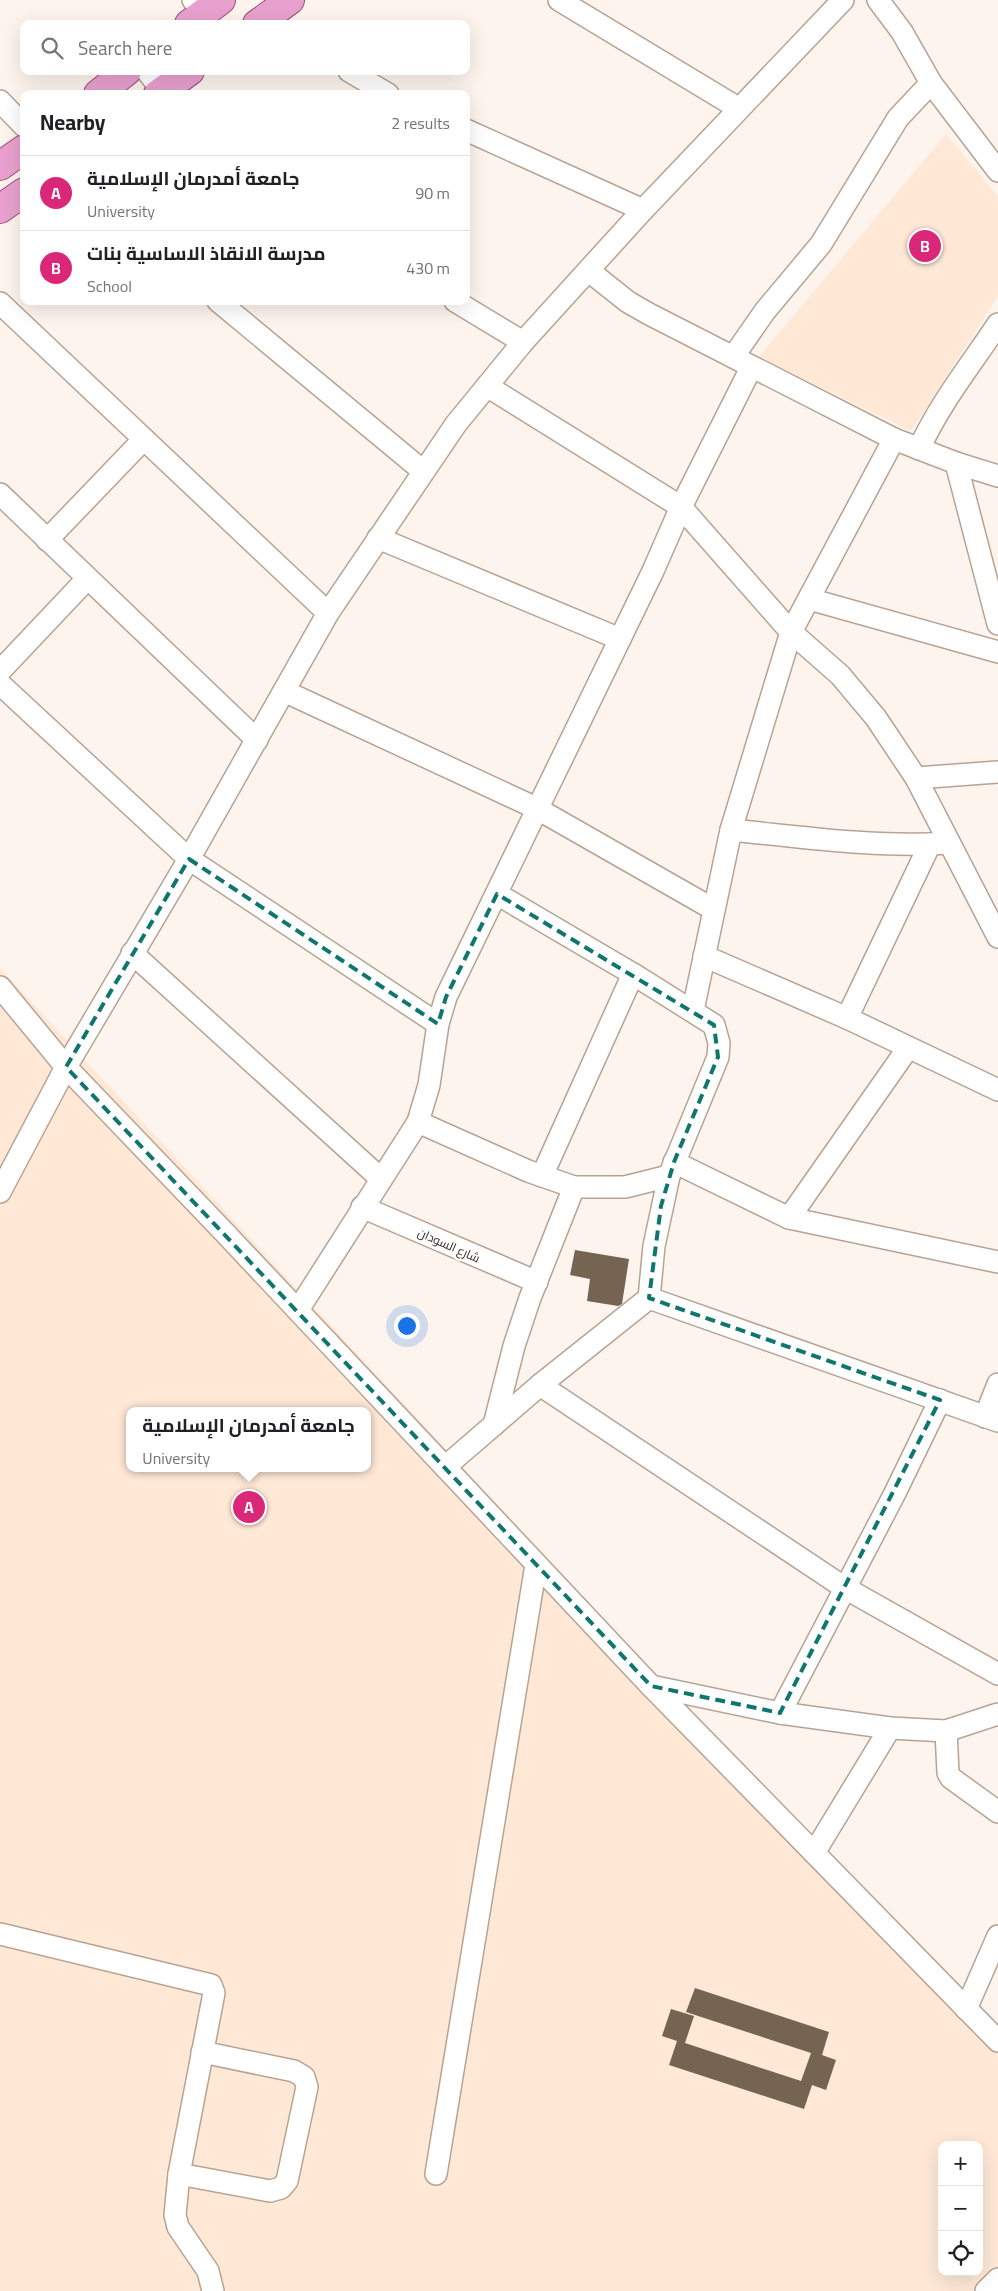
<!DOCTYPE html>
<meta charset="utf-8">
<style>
body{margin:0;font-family:Georgia,Cairo,serif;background:#f2f2f2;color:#202124}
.controls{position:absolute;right:15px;bottom:15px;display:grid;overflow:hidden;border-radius:10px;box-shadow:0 5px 20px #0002}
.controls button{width:45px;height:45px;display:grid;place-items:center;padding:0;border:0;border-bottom:1px solid #e0e0e0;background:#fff;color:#202124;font:25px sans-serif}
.you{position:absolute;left:406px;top:1325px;width:18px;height:18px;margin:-12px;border:4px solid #fff;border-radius:50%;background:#1a73e8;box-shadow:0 0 0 8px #1a73e833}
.badge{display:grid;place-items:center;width:32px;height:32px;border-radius:50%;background:#db2777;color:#fff;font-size:16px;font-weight:700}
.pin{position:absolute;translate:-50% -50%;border:2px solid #fff;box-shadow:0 1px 5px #0006}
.popup{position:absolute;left:126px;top:1407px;width:245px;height:65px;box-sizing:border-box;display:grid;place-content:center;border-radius:10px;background:#fff;filter:drop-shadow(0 1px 4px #0005);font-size:16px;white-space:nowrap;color:#757577}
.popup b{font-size:19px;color:#202124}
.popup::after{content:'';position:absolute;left:50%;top:100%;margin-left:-10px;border:10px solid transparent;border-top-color:#fff}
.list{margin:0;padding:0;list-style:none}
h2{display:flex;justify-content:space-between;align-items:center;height:65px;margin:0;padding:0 20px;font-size:21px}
h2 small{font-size:16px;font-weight:400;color:#757577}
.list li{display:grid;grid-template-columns:32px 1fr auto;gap:15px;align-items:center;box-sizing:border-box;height:75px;padding:0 20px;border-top:1px solid #e0e0e0}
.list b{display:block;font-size:19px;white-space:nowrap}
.list p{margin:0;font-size:16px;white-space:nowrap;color:#757577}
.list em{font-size:16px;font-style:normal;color:#757577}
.icon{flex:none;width:28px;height:28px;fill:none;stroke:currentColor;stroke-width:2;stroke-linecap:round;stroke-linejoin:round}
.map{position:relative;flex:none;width:998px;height:2291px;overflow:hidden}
.search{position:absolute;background:#fff;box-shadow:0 5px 20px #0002;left:20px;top:20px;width:450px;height:55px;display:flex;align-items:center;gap:12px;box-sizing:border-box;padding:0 18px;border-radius:10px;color:#757577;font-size:19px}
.panel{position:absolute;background:#fff;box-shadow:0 5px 20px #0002;left:20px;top:90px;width:450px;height:215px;border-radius:10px}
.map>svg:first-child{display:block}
.built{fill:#ffe8d6;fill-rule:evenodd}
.building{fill:#766453}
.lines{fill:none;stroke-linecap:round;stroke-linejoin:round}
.minor-casing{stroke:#b8a392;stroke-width:24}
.major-casing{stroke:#9b4d7b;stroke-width:30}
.minor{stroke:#fff;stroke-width:21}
.major{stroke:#e8a1ce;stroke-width:28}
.marked{fill:none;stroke:#0f766e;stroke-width:4;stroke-dasharray:10 6;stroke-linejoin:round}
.labels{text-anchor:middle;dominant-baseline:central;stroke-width:5;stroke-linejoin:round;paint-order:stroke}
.street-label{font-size:12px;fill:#2b231d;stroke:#fff}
</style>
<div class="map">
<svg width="998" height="2291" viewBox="0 0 998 2291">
<rect width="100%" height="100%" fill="#fdf4ed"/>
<g class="built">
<path d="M946 134 998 196V296L911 431 759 357Z"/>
<path d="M0 968 998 2046V2291H0ZM130 1411H368V1468H130ZM942 2145H979V2272H942Z"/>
</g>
<g class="building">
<path d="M575 1250 629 1259 622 1304 618 1306 587 1301 590 1279 570 1275Z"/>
<path d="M695 1988 829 2032 822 2055 836 2060 826 2090 812 2085 804 2109 669 2065 677 2041 662 2036 671 2009 694 2016 685 2043 801 2081 811 2053 686 2012Z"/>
</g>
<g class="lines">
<defs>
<g id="minor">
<path d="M193 0 209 8"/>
<path d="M559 0 738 108"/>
<path d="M878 0 902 32 931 83 998 171"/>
<path d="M147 71 165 94"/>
<path d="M349 71 388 94"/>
<path d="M0 101 24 126"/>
<path d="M466 130 643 210"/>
<path d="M589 271 628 302 649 314 894 439 956 463 998 624"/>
<path d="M218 301 423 471"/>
<path d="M455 301 523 342"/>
<path d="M0 303 328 613"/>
<path d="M733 357 765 311 821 244 898 118 931 83"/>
<path d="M487 386 681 507 791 632 840 675 876 718 916 778 998 937"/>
<path d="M919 449C940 403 970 366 998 324"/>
<path d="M956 463 998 476"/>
<path d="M0 494 257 740"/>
<path d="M378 538 620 639"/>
<path d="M47 540 144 439"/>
<path d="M809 599 998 652"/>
<path d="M0 671 87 579"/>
<path d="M0 684 189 859 438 1024"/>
<path d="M284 691 536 808 713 909"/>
<path d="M916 778 998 772"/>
<path d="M731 830C803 837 877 848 949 843"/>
<path d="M497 894 633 974 714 1025 719 1043 718 1057 669 1176 654 1246 649 1298"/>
<path d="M132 953 380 1178"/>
<path d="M704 956 847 1018 998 1090"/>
<path d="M0 987 66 1067 225 1233 651 1686 998 2041"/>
<path d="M693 1010 731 830 791 632 894 439"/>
<path d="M847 1018 930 844"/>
<path d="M418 1122 528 1171 574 1187H625L669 1176"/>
<path d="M674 1162 789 1218 998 1262"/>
<path d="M542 1176 633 974"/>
<path d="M0 1192 66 1067 189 859 328 613 456 424 523 342 643 210 843 0"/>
<path d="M362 1207 537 1282"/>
<path d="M789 1218 908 1048"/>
<path d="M298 1310 418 1122 429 1085 438 1024 446 997 653 571 681 507 751 368"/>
<path d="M540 1385 649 1298 998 1421"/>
<path d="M985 1417 998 1384"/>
<path d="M494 1425 514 1346 530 1298 574 1187"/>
<path d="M445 1467 540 1385 845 1588 998 1674"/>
<path d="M651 1686 780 1713 890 1728 946 1731 998 1714"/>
<path d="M780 1713 895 1493 940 1400"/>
<path d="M946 1731 948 1773 951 1778 998 1812"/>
<path d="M814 1853 890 1728"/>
<path d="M0 1934 211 1985 214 1993 179 2174 175 2215 178 2227 208 2271 213 2291"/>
<path d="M966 2009 998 1936"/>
<path d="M179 2174 270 2191 281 2188 287 2181 307 2087 304 2077 294 2071 202 2052"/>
<path d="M436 2174 536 1565"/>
<path d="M986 2291 998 2279"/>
</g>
<g id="major">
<path d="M189 24 221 0"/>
<path d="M257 24 290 0"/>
<path d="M98 94 127 71"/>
<path d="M158 94 190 71"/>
<path d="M0 166 24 149"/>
<path d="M0 209 24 192"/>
</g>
</defs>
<use href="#minor" class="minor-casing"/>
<use href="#major" class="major-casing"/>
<use href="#minor" class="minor"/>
<use href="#major" class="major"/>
</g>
<path class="marked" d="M189 859 438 1024 446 997 497 894 714 1025 718 1057 674 1162 661 1206 649 1298 940 1400 780 1713 651 1686 66 1067Z"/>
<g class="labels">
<g class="street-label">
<text transform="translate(449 1245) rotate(24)">شارع السودان</text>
</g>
</g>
</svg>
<div class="controls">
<button>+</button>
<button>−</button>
<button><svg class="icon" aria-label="locate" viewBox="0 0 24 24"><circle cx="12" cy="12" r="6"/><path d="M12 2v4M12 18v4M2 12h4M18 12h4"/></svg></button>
</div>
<div class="you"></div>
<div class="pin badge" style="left:249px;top:1507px">A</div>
<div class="popup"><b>جامعة أمدرمان الإسلامية</b>University</div>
<div class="pin badge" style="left:925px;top:246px">B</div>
<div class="search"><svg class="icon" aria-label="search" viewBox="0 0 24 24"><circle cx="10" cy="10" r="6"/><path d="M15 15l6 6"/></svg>Search here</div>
<section class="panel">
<h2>Nearby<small>2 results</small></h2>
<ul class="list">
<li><span class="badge">A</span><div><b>جامعة أمدرمان الإسلامية</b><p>University</p></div><em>90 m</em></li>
<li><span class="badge">B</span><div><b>مدرسة الانقاذ الاساسية بنات</b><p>School</p></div><em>430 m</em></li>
</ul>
</section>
</div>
